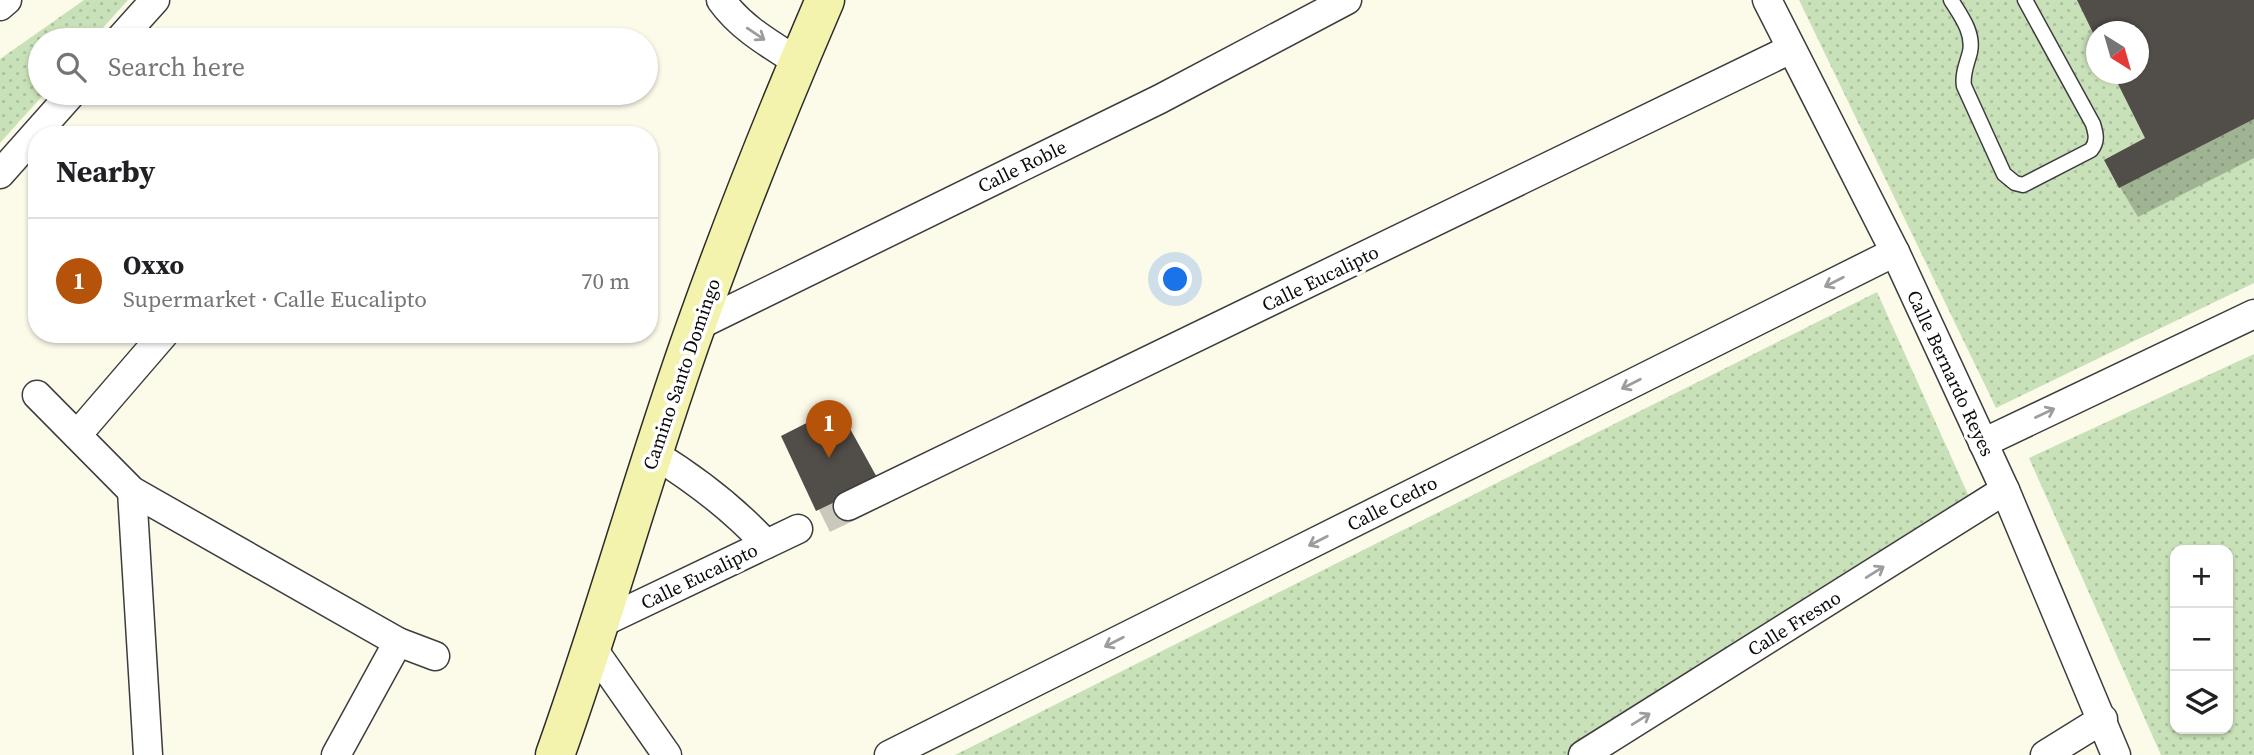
<!DOCTYPE html>
<meta charset="utf-8">
<style>
body{margin:0;font-family:"Source Serif 4",serif;background:#f2f2f2;color:#202124}
.controls{position:absolute;right:21px;bottom:21px;display:grid;overflow:hidden;border-radius:14px;box-shadow:0 2px 5px #0004}
.controls button{width:63px;height:63px;display:grid;place-items:center;padding:0;border:0;border-bottom:2px solid #e0e0e0;background:#fff;color:#202124;font:35px sans-serif}
.compass{position:absolute;left:2086px;top:21px;width:63px;height:63px;border-radius:50%;background:#fff;box-shadow:0 2px 5px #0004;rotate:143deg}
.you{position:absolute;left:1176px;top:280px;width:24px;height:24px;margin:-18px;border:5px solid #fff;border-radius:50%;background:#1a73e8;box-shadow:0 0 0 10px #1a73e833}
.badge{display:grid;place-items:center;width:46px;height:46px;border-radius:50%;background:#b45309;color:#fff;font-size:23px;font-weight:700}
.pin{position:absolute;translate:-50% -58px;filter:drop-shadow(0 2px 4px #0008)}
.pin::after{content:'';position:absolute;top:37px;width:24px;height:21px;background:inherit;clip-path:polygon(0 0,100% 0,50% 100%)}
.list{margin:0;padding:0;list-style:none}
h2{display:flex;justify-content:space-between;align-items:center;height:91px;margin:0;padding:0 28px;font-size:30px}
h2 small{font-size:23px;font-weight:400;color:#757577}
.list li{display:grid;grid-template-columns:46px 1fr auto;gap:21px;align-items:center;box-sizing:border-box;height:126px;padding:0 28px;border-top:2px solid #e0e0e0}
.list b{display:block;font-size:26px;white-space:nowrap}
.list p{margin:0;font-size:23px;white-space:nowrap;color:#757577}
.list em{font-size:23px;font-style:normal;color:#757577}
.icon{flex:none;width:38px;height:38px;fill:none;stroke:currentColor;stroke-width:2;stroke-linecap:round;stroke-linejoin:round}
.map{position:relative;flex:none;width:2254px;height:755px;overflow:hidden}
.search{position:absolute;background:#fff;box-shadow:0 2px 5px #0004;left:28px;top:28px;width:630px;height:77px;display:flex;align-items:center;gap:18px;box-sizing:border-box;padding:0 24px;border-radius:38px;color:#757577;font-size:26px}
.panel{position:absolute;background:#fff;box-shadow:0 2px 5px #0004;left:28px;top:126px;width:630px;height:217px;border-radius:28px}
.map>svg:first-child{display:block}
.green{fill:url(#green-dots);fill-rule:evenodd}
.shadow{fill:#0003}
.building{fill:#514d48}
.lines{fill:none;stroke-linecap:round;stroke-linejoin:round}
.lane-casing{stroke:#3d3d3d;stroke-width:17}
.street-casing{stroke:#3d3d3d;stroke-width:31}
.secondary-casing{stroke:#2c2c2c;stroke-width:41}
.lane{stroke:#fff;stroke-width:14}
.street{stroke:#fff;stroke-width:28}
.secondary{stroke:#f3f3ae;stroke-width:38}
.oneway{stroke:#9d9d9d}
.labels{text-anchor:middle;dominant-baseline:central;stroke-width:7;stroke-linejoin:round;paint-order:stroke}
.street-label{font-size:19px;fill:#0a0a0a;stroke:#fff}
</style>
<div class="map">
<svg width="2254" height="755" viewBox="0 0 2254 755">
<defs>
<pattern id="green-dots" width="8" height="8" patternUnits="userSpaceOnUse" patternTransform="scale(1.75)"><rect width="8" height="8" fill="#c9e1b9"/><path d="M2 2h.1M6 6h.1" fill="none" stroke="#abc09e" stroke-width="1.8" stroke-linecap="round"/></pattern>
</defs>
<rect width="100%" height="100%" fill="#fcfbea"/>
<g class="green">
<path d="M84 0H128L92 40H40V93H45L0 143V59Z"/>
<path d="M1799 0H2254V283L1996 408ZM2096 32H2138V74H2096Z"/>
<path d="M1877 292 1971 501 1570 755H955Z"/>
<path d="M2254 354V755H2161L2029 458ZM2175 550H2228V729H2175Z"/>
</g>
<g class="shadow">
<path d="M2079 0H2254V158L2138 217 2120 187 2147 138 2115 74H2138V32H2096V35Z"/>
<path d="M837 410 890 503 830 532 783 437Z"/>
</g>
<g class="building">
<path d="M2077 0H2254V119L2119 188 2104 160 2145 138 2113 74H2138V32H2096V39Z"/>
<path d="M838 407 879 481 816 511 781 436Z"/>
</g>
<g class="lines">
<defs>
<path id="lane" d="M1951 0C1961 16 1974 33 1970 52 1967 64 1962 74 1964 86L2004 174 2015 183 2023 185 2091 150C2098 141 2096 134 2093 124L2025 0"/>
<g id="street">
<path d="M721 0C741 28 770 44 798 62"/>
<path d="M1767 0 1895 252 2005 490 2116 755"/>
<path d="M0 6 7 0"/>
<path d="M119 40 155 0"/>
<path d="M0 174 72 93"/>
<path d="M695 327 1160 99 1347 0"/>
<path d="M37 395 132 491 398 642 336 755"/>
<path d="M77 435 164 334"/>
<path d="M1983 443 2254 314"/>
<path d="M654 454C696 480 732 507 766 544"/>
<path d="M132 491 148 755"/>
<path d="M848 506 1791 49"/>
<path d="M601 623 798 529"/>
<path d="M398 642 435 656"/>
<path d="M593 649 667 755"/>
<path d="M889 755 1895 252"/>
<path d="M1583 755 2005 490"/>
<path d="M2045 755 2103 719"/>
</g>
<path id="secondary" d="M555 755C606 613 645 468 696 326 735 216 779 107 825 0"/>
</defs>
<use href="#lane" class="lane-casing"/>
<use href="#street" class="street-casing"/>
<use href="#secondary" class="secondary-casing"/>
<use href="#lane" class="lane"/>
<use href="#street" class="street"/>
<use href="#secondary" class="secondary"/>
</g>
<defs><path id="oneway-shaft" d="M-6 0H5M1.5-3L5.5 0L1.5 3" fill="none" stroke-width="1.6" stroke-linecap="round" stroke-linejoin="round" transform="scale(1.75)"/></defs>
<g class="oneway">
<use href="#oneway-shaft" transform="translate(756 34) rotate(34)"/>
<use href="#oneway-shaft" transform="translate(1834 282) rotate(153)"/>
<use href="#oneway-shaft" transform="translate(1631 384) rotate(153)"/>
<use href="#oneway-shaft" transform="translate(2045 413) rotate(-25)"/>
<use href="#oneway-shaft" transform="translate(1318 541) rotate(153)"/>
<use href="#oneway-shaft" transform="translate(1875 572) rotate(-32)"/>
<use href="#oneway-shaft" transform="translate(1114 642) rotate(153)"/>
<use href="#oneway-shaft" transform="translate(1641 719) rotate(-32)"/>
</g>
<g class="labels">
<g class="street-label">
<text transform="translate(1022 166) rotate(-26)">Calle Roble</text>
<text transform="translate(1320 278) rotate(-26)">Calle Eucalipto</text>
<text transform="translate(1951 373) rotate(65)">Calle Bernardo Reyes</text>
<text transform="translate(681 374) rotate(-71)">Camino Santo Domingo</text>
<text transform="translate(1392 503) rotate(-27)">Calle Cedro</text>
<text transform="translate(699 576) rotate(-26)">Calle Eucalipto</text>
<text transform="translate(1794 623) rotate(-32)">Calle Fresno</text>
</g>
</g>
</svg>
<div class="controls">
<button>+</button>
<button>−</button>
<button><svg class="icon" aria-label="layers" viewBox="0 0 24 24"><path d="M12 4l9 5-9 5-9-5zM3 14l9 5 9-5"/></svg></button>
</div>
<svg class="compass" viewBox="-18 -18 36 36"><path d="M0-13l5 13h-10z" fill="#e53935"/><path d="M0 13l5-13h-10z" fill="#757577"/></svg>
<div class="you"></div>
<div class="pin badge" style="left:829px;top:458px">1</div>
<div class="search"><svg class="icon" aria-label="search" viewBox="0 0 24 24"><circle cx="10" cy="10" r="6"/><path d="M15 15l6 6"/></svg>Search here</div>
<section class="panel">
<h2>Nearby<small></small></h2>
<ul class="list">
<li><span class="badge">1</span><div><b>Oxxo</b><p>Supermarket · Calle Eucalipto</p></div><em>70 m</em></li>
</ul>
</section>
</div>
